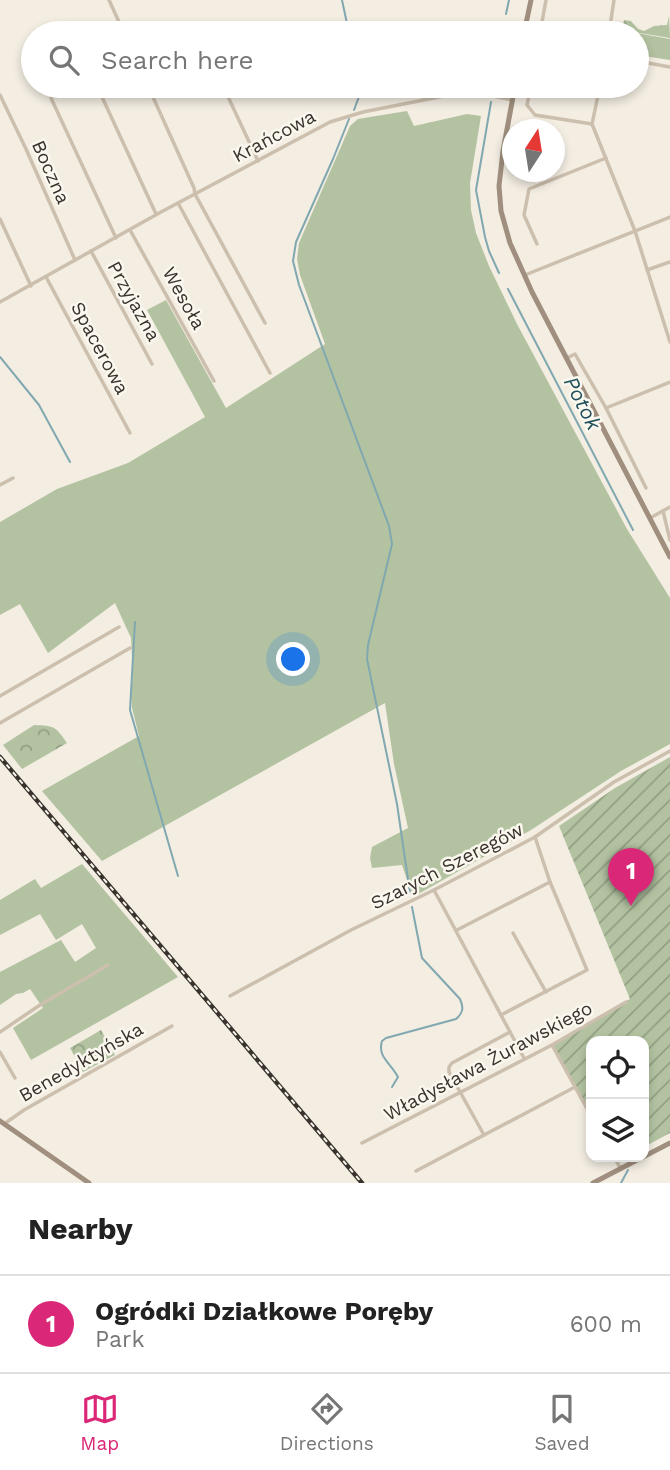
<!DOCTYPE html>
<meta charset="utf-8">
<style>
body{margin:0;font-family:"Work Sans",sans-serif;background:#f2f2f2;color:#222}
.controls{position:absolute;right:21px;bottom:21px;display:grid;overflow:hidden;border-radius:14px;box-shadow:0 4px 10px #0003}
.controls button{width:63px;height:63px;display:grid;place-items:center;padding:0;border:0;border-bottom:2px solid #e0e0e0;background:#fff;color:#222;font:35px sans-serif}
.compass{position:absolute;left:502px;top:119px;width:63px;height:63px;border-radius:50%;background:#fff;box-shadow:0 4px 10px #0003;rotate:12deg}
.you{position:absolute;left:294px;top:660px;width:24px;height:24px;margin:-18px;border:5px solid #fff;border-radius:50%;background:#1a73e8;box-shadow:0 0 0 10px #1a73e833}
.badge{display:grid;place-items:center;width:46px;height:46px;border-radius:50%;background:#db2777;color:#fff;font-size:23px;font-weight:700}
.pin{position:absolute;translate:-50% -58px;filter:drop-shadow(0 2px 4px #0008)}
.pin::after{content:'';position:absolute;top:37px;width:24px;height:21px;background:inherit;clip-path:polygon(0 0,100% 0,50% 100%)}
.list{margin:0;padding:0;list-style:none}
h2{display:flex;justify-content:space-between;align-items:center;height:91px;margin:0;padding:0 28px;font-size:30px}
h2 small{font-size:23px;font-weight:400;color:#767676}
.list li{display:grid;grid-template-columns:46px 1fr auto;gap:21px;align-items:center;box-sizing:border-box;height:98px;padding:0 28px;border-top:2px solid #e0e0e0}
.list b{display:block;font-size:26px;white-space:nowrap}
.list p{margin:0;font-size:23px;white-space:nowrap;color:#767676}
.list em{font-size:23px;font-style:normal;color:#767676}
.icon{flex:none;width:38px;height:38px;fill:none;stroke:currentColor;stroke-width:2;stroke-linecap:round;stroke-linejoin:round}
.map{position:relative;flex:none;width:670px;height:1183px;overflow:hidden}
.search{position:absolute;background:#fff;box-shadow:0 4px 10px #0003;left:21px;right:21px;top:21px;height:77px;display:flex;align-items:center;gap:18px;box-sizing:border-box;padding:0 24px;border-radius:38px;color:#767676;font-size:26px}
.sheet{height:189px;background:#fff}
nav{display:flex;justify-content:space-around;align-items:center;box-sizing:border-box;height:98px;border-top:2px solid #e0e0e0;background:#fff;font-size:19px;color:#767676}
nav a{display:grid;justify-items:center;gap:4px}
nav .on{color:#db2777}
.map>svg:first-child{display:block}
.grass{fill:#b3c3a1}
.forest{fill:url(#forest-crowns)}
.garden{fill:url(#garden-furrows)}
.lines{fill:none;stroke-linecap:round;stroke-linejoin:round}
.stream{stroke:#81a8b0;stroke-width:2}
.street{stroke:#ccbfad;stroke-width:3.5}
.secondary{stroke:#a08f7e;stroke-width:5}
.rail-casing{stroke:#3a322c;stroke-width:4.5}
.rail{stroke:#faf7ee;stroke-width:2;stroke-dasharray:5;stroke-linecap:butt}
.labels{text-anchor:middle;dominant-baseline:central;stroke-width:5;stroke-linejoin:round;paint-order:stroke}
.street-label{font-size:19px;fill:#3a322c;stroke:#faf7ee}
.water-label{font-size:21px;font-style:italic;fill:#21505c;stroke:#faf7ee}
</style>
<div class="map">
<svg width="670" height="1183" viewBox="0 0 670 1183">
<defs>
<pattern id="forest-crowns" width="20" height="18" patternUnits="userSpaceOnUse" patternTransform="scale(1.75)"><rect width="20" height="18" fill="#b3c3a1"/><path d="M2 6a3 3 0 1 1 6 0M12 15a3 3 0 1 1 6 0" fill="none" stroke="#939f83"/></pattern>
<pattern id="garden-furrows" width="10" height="10" patternUnits="userSpaceOnUse" patternTransform="scale(1.75)"><rect width="10" height="10" fill="#b3c3a1"/><path d="M-1 1l2-2M0 10L10 0M9 11l2-2" fill="none" stroke="#939f83"/></pattern>
</defs>
<rect width="100%" height="100%" fill="#f3ede2"/>
<g class="grass">
<path d="M631 32 670 39V60L637 55V33Z"/>
<path d="M407 111 414 126 467 114 481 116 470 183 471 210 476 233 489 266 517 324 627 529 670 598V744L621 771 531 830 413 897 402 865 372 868 370 858 372 847 408 828 394 764 385 703 102 861 42 791 139 736 132 708 131 692 133 676 131 638 115 603 48 653 20 604 0 615V522L57 489 128 463 205 417 147 310 166 300 226 408 325 344 300 275 297 259 299 243 350 126 358 119Z"/>
<path d="M82 864 178 977 31 1060 13 1028 43 1008 30 989 23 993 16 994 0 1005V972L61 940 75 962 96 948 82 924 56 940 40 914 0 935V900L35 879 41 888Z"/>
</g>
<g class="forest">
<path d="M669 16 670 38 622 30 624 20 631 21 638 29 644 31 654 26 667 25Z"/>
<path d="M34 725C55 726 55 726 67 743L22 769 3 745Z"/>
<path d="M101 1030 115 1055 83 1072 70 1048Z"/>
</g>
<path class="garden" d="M670 757V1133L644 1147V1041H591V1116L552 1045 630 999 559 826 615 788Z"/>
<g class="lines">
<g class="stream">
<path d="M342 0 349 33"/>
<path d="M506 14 509 0"/>
<path d="M503 33 504 26"/>
<path d="M493 90 494 86"/>
<path d="M491 102 476 190 485 237 489 251 499 273"/>
<path d="M354 110 360 94V86"/>
<path d="M349 119 333 159 296 242 293 261 299 285 389 526 392 544 368 645 367 659 397 804 410 893"/>
<path d="M508 289 633 530"/>
<path d="M0 357 39 405 70 462"/>
<path d="M135 622 130 710 178 876"/>
<path d="M392 1087 398 1077C391 1063 377 1057 382 1041L386 1038 456 1019C463 1013 464 1008 460 999L422 958 412 907"/>
<path d="M621 1183 628 1170"/>
</g>
<g class="street">
<path d="M109 0 124 33"/>
<path d="M540 33 546 0"/>
<path d="M609 33 614 0"/>
<path d="M637 61 670 67"/>
<path d="M97 86 156 214"/>
<path d="M148 86 194 188 195 194 265 323"/>
<path d="M223 86 258 161"/>
<path d="M531 86 527 105 535 115 592 124"/>
<path d="M600 86 592 124 635 231 670 342"/>
<path d="M0 95 26 149 75 260"/>
<path d="M51 98 116 238"/>
<path d="M178 203 270 373"/>
<path d="M0 219 31 286"/>
<path d="M130 230 214 381"/>
<path d="M537 244 524 215 529 189 606 158"/>
<path d="M91 251 152 364"/>
<path d="M647 270 670 262"/>
<path d="M525 275 670 217"/>
<path d="M46 277 130 433"/>
<path d="M0 302 161 212 330 122 363 112 449 95 483 94 512 100"/>
<path d="M567 358 575 354 606 408 646 488"/>
<path d="M606 408 670 382"/>
<path d="M0 485 13 478"/>
<path d="M663 511 670 540"/>
<path d="M650 518 670 507"/>
<path d="M0 696 119 627"/>
<path d="M0 723 130 648"/>
<path d="M434 890 524 1058"/>
<path d="M457 930 550 882"/>
<path d="M513 933 546 992"/>
<path d="M230 996 351 930 434 890 535 837 614 782 670 751"/>
<path d="M501 1015 587 970 550 882 535 837"/>
<path d="M0 1032 40 1005 108 965"/>
<path d="M552 1045 591 1116"/>
<path d="M0 1052 15 1078"/>
<path d="M4 1124 24 1110 172 1026"/>
<path d="M484 1135 449 1072V1067L452 1063 510 1032"/>
<path d="M362 1143 552 1045 626 1002"/>
<path d="M614 1157 621 1169"/>
<path d="M416 1171 575 1087"/>
</g>
<g class="secondary">
<path d="M524 33 531 0"/>
<path d="M515 86 503 151 499 186 501 211 510 243 532 292 670 557"/>
<path d="M0 1121 89 1183"/>
<path d="M593 1183 670 1143"/>
</g>
<defs>
<path id="rail" d="M0 757 362 1183"/>
</defs>
<use href="#rail" class="rail-casing"/>
<use href="#rail" class="rail"/>
</g>
<g class="labels">
<g class="street-label">
<text transform="translate(274 136) rotate(-28)">Krańcowa</text>
<text transform="translate(51 172) rotate(66)">Boczna</text>
<text transform="translate(184 298) rotate(61)">Wesoła</text>
<text transform="translate(134 301) rotate(61)">Przyjazna</text>
<text transform="translate(100 348) rotate(62)">Spacerowa</text>
<text transform="translate(447 866) rotate(-27)">Szarych Szeregów</text>
<text transform="translate(488 1061) rotate(-28)">Władysława Żurawskiego</text>
<text transform="translate(81 1062) rotate(-30)">Benedyktyńska</text>
</g>
<g class="water-label">
<text transform="translate(583 403) rotate(63)">Potok</text>
</g>
</g>
</svg>
<div class="controls">
<button><svg class="icon" aria-label="locate" viewBox="0 0 24 24"><circle cx="12" cy="12" r="6"/><path d="M12 2v4M12 18v4M2 12h4M18 12h4"/></svg></button>
<button><svg class="icon" aria-label="layers" viewBox="0 0 24 24"><path d="M12 4l9 5-9 5-9-5zM3 14l9 5 9-5"/></svg></button>
</div>
<svg class="compass" viewBox="-18 -18 36 36"><path d="M0-13l5 13h-10z" fill="#e53935"/><path d="M0 13l5-13h-10z" fill="#767676"/></svg>
<div class="you"></div>
<div class="pin badge" style="left:631px;top:906px">1</div>
<div class="search"><svg class="icon" aria-label="search" viewBox="0 0 24 24"><circle cx="10" cy="10" r="6"/><path d="M15 15l6 6"/></svg>Search here</div>
</div>
<section class="sheet">
<h2>Nearby<small></small></h2>
<ul class="list">
<li><span class="badge">1</span><div><b>Ogródki Działkowe Poręby</b><p>Park</p></div><em>600 m</em></li>
</ul>
</section>
<nav>
<a class="on"><svg class="icon" aria-label="map" viewBox="0 0 24 24"><path d="M3 6l6-2 6 2 6-2v14l-6 2-6-2-6 2zM9 4v14M15 6v14"/></svg>Map</a>
<a><svg class="icon" aria-label="directions" viewBox="0 0 24 24"><path d="M12 3l9 9-9 9-9-9zM9 14v-3h6M13 9l2 2-2 2"/></svg>Directions</a>
<a><svg class="icon" aria-label="saved" viewBox="0 0 24 24"><path d="M7 4h10v16l-5-4-5 4z"/></svg>Saved</a>
</nav>
